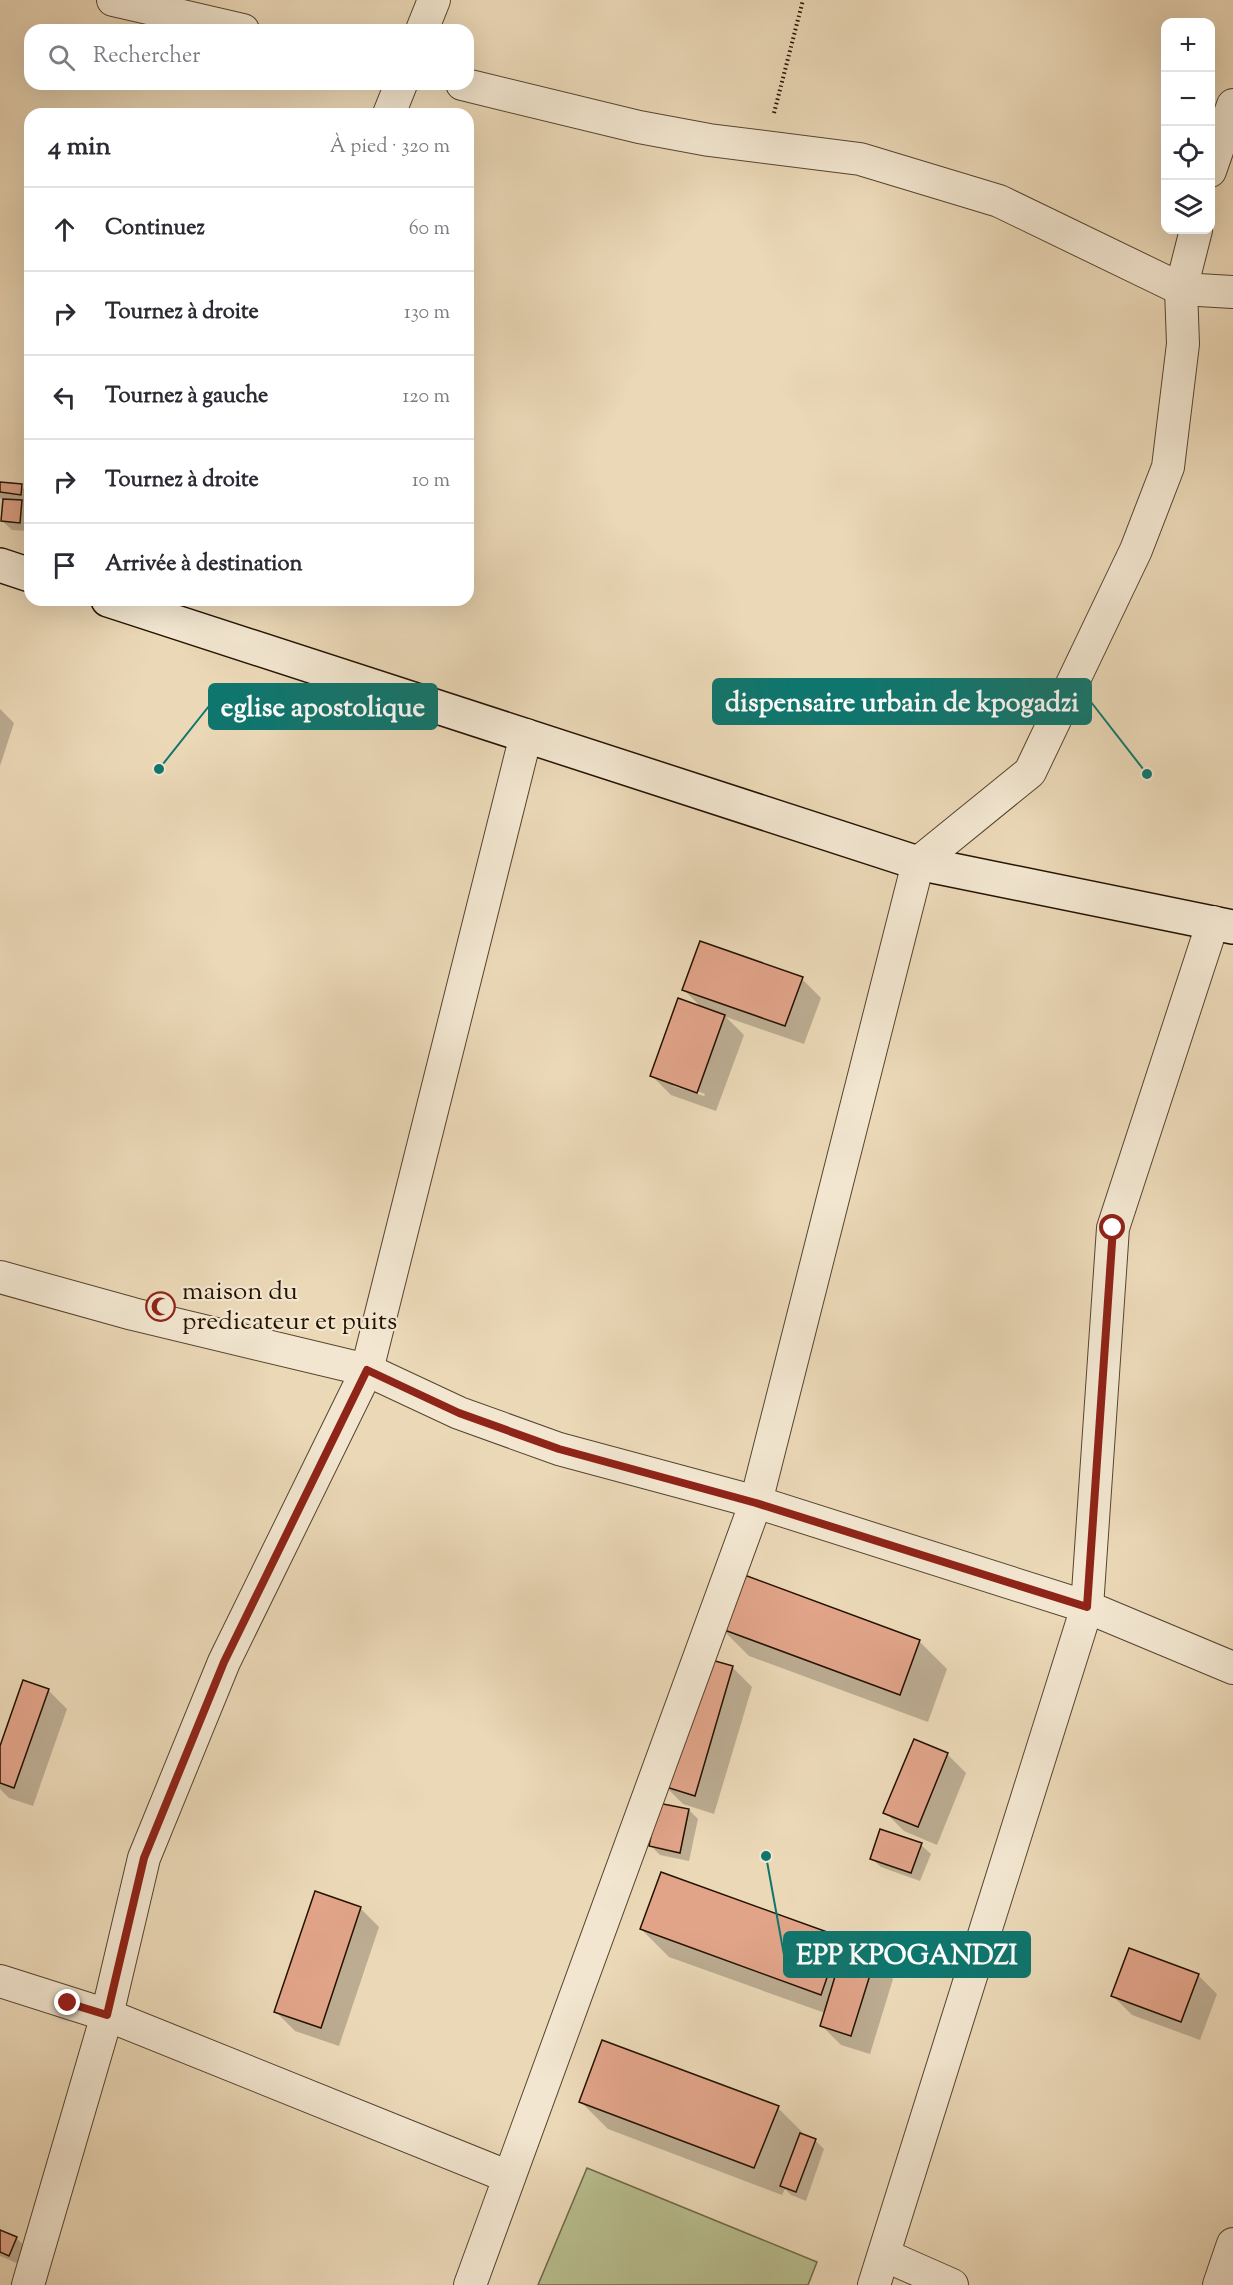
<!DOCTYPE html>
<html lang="fr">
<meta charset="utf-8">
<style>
body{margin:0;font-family:"Sorts Mill Goudy",serif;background:#f7f7f7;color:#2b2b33}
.controls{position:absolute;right:18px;top:18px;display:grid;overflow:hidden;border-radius:12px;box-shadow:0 6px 24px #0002}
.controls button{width:54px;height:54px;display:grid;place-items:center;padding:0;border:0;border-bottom:2px solid #e1e1e2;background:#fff;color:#2b2b33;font:30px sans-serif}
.stop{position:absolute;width:18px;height:18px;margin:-14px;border:4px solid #8f2418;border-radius:50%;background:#fff}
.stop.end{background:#8f2418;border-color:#fff;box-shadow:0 2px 6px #0008}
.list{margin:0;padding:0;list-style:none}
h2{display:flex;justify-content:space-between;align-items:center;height:78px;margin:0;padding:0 24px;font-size:26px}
h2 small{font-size:20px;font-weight:400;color:#7c7c81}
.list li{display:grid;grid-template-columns:39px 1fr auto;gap:18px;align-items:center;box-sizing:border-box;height:84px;padding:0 24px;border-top:2px solid #e1e1e2}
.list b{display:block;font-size:22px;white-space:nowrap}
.list em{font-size:20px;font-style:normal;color:#7c7c81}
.icon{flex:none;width:33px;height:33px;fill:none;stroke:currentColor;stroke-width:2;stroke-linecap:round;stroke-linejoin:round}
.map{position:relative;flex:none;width:1233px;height:2285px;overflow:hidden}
.search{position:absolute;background:#fff;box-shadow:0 6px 24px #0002;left:24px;top:24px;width:450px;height:66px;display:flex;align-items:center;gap:15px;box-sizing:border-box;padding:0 21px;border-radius:18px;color:#7c7c81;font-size:22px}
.panel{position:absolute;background:#fff;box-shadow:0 6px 24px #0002;left:24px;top:108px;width:450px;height:498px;border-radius:18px}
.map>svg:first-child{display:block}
.green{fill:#b8be8e;stroke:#6e6847;stroke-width:1.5}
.shadow{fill:#0003;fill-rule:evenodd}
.building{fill:#e1a489;stroke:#241200;stroke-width:1.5}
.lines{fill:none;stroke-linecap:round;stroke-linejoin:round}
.street-casing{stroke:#56442e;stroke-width:34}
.secondary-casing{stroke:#241200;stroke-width:36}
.path{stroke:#241200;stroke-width:4;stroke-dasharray:1.5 3;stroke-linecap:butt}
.street{stroke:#f2e6d0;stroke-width:32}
.secondary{stroke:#f2e6d0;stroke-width:33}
.route{stroke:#8f2418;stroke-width:8}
.labels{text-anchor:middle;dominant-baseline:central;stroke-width:4.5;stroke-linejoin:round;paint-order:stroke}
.poi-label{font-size:26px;fill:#241200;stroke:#f2e6d0;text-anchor:start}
.leader{fill:none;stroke:#0f766e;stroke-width:2}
.callout-dot{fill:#0f766e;stroke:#f2e6d0;stroke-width:2}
.callout{fill:#0f766e;stroke:#0f766e;stroke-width:2}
.callout-label{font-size:27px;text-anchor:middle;font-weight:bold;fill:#fff}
</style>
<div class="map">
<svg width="1233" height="2285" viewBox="0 0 1233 2285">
<rect width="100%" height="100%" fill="#ebd8b7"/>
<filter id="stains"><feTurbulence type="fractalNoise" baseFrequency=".00333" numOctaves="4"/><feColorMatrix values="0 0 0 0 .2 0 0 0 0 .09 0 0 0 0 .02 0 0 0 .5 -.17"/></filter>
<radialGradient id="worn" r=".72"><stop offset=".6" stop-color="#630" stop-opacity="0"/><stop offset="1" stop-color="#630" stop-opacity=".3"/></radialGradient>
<path class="green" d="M587 2168 817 2262 808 2285H538Z"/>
<g class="shadow">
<path d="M0 483 21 486 30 495V503L23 502 30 510 29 531 12 530 2 521 4 500 0 498Z"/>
<path d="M0 709 14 723 0 766Z"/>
<path d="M802 979 821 998 804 1044 726 1017 744 1035 716 1111 671 1095 652 1076 702 1008 684 990ZM673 1082 705 1094 704 1096 673 1086Z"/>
<path d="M721 1628 919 1641 947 1669 928 1722 749 1656Z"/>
<path d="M702 1658 733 1668 752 1687 714 1814 683 1804 664 1785Z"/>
<path d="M48 1690 67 1709 33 1806 9 1798 0 1789V1750Z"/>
<path d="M947 1754 966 1773 937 1845 904 1831 885 1812Z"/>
<path d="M689 1810 698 1819 689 1861 660 1855 651 1846Z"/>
<path d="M921 1845 931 1854 920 1881 881 1867 871 1858Z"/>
<path d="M360 1908 379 1927 339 2046 295 2031 276 2012Z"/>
<path d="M641 1929 841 1938 858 1956 874 1960 893 1979 870 2054 841 2045 822 2026 825 2013 669 1957Z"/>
<path d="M1198 1975 1217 1994 1200 2040 1132 2015 1113 1996Z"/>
<path d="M580 2101 778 2108 806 2136 815 2140 824 2149 806 2201 791 2195 785 2189 782 2195 608 2129Z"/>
<path d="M0 2231 16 2238 26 2247 19 2264 0 2256Z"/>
</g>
<g class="building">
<path d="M0 482 22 484 21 495 0 492Z"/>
<path d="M3 499 22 500 20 523 1 521Z"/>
<path d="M700 941 803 977 785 1026 682 990Z"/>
<path d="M678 998 725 1015 697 1093 650 1076Z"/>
<path d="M739 1573 920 1640 900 1695 719 1628Z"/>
<path d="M701 1657 733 1666 695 1796 663 1786Z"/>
<path d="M23 1680 49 1689 14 1788 0 1783V1746Z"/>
<path d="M914 1739 948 1753 918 1827 883 1813Z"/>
<path d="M658 1803 689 1809 680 1853 649 1846Z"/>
<path d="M880 1829 922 1843 911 1873 870 1859Z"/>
<path d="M661 1872 841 1937 821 1995 640 1929Z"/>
<path d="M315 1891 361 1907 321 2028 274 2012Z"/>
<path d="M1129 1948 1199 1974 1181 2022 1111 1996Z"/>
<path d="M843 1950 875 1959 851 2036 820 2026Z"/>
<path d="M602 2040 779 2106 754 2168 579 2102Z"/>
<path d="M800 2133 816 2139 796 2192 780 2186Z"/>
<path d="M0 2230 17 2237 9 2256 0 2252Z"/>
</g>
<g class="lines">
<defs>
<g id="street">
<path d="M113 0 243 30"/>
<path d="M422 30 434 0"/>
<path d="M462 84 639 127 709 140 860 159 999 201 1181 289 1233 292"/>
<path d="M389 114 401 84"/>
<path d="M1210 171 1233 105"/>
<path d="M0 1277 133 1314 367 1370 459 1413 559 1449 756 1502 1087 1607 1233 1668"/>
<path d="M0 1981 107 2015 509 2177"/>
<path d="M884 2255 952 2285"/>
<path d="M28 2285 107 2015 144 1858 224 1662 367 1370 526 735"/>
<path d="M470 2285 756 1502 918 863 1030 772 1136 550 1168 467 1183 344 1181 289 1196 230"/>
<path d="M874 2285 1087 1607 1113 1228 1213 922"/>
<path d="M1219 2285 1233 2244"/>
</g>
<g id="secondary">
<path d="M0 565 30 575"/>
<path d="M108 600 918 863 1233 927"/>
</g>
</defs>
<use href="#street" class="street-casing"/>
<use href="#secondary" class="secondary-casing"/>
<path class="path" d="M774 113 803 0"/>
<use href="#street" class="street"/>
<use href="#secondary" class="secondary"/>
</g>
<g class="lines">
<path class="route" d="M68 2003 107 2015 144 1858 224 1662 367 1370 459 1413 559 1449 756 1503 1087 1607 1113 1228"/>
</g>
<defs>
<symbol id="mosque-ring" viewBox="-11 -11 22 22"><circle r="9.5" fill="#f2e6d0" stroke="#8f2418" stroke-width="1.5"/><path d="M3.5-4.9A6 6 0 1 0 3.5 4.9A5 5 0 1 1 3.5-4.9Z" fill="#8f2418"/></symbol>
</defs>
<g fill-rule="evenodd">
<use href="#mosque-ring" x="144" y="1290" width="33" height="33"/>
</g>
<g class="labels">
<g class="poi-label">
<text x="182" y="1292">maison du<tspan x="182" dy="30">predicateur et puits</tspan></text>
</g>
</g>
<path class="leader" d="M1147 774L1091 702M159 769L209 706M766 1856L784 1955"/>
<g class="callout-dot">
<circle cx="1147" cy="774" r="6"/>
<circle cx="159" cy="769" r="6"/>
<circle cx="766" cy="1856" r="6"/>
</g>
<g class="callout">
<rect x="713" y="679" width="378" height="45" rx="6"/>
<rect x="209" y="684" width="228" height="45" rx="6"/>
<rect x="784" y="1932" width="246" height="45" rx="6"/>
</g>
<g class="callout-label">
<text x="902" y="711">dispensaire urbain de kpogadzi</text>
<text x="323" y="716">eglise apostolique</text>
<text x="907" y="1964">EPP KPOGANDZI</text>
</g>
<rect width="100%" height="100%" filter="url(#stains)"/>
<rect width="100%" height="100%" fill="url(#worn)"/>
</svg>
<div class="controls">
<button>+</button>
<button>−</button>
<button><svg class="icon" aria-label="locate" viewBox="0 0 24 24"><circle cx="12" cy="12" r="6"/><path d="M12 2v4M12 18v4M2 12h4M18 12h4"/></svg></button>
<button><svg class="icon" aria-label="layers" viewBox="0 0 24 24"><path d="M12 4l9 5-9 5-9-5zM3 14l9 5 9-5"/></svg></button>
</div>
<div class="stop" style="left:1113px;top:1228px"></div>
<div class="stop end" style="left:68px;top:2003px"></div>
<div class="search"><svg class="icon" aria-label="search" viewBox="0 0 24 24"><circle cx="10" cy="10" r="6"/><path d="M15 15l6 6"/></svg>Rechercher</div>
<section class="panel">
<h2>4 min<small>À pied · 320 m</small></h2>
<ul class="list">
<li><svg class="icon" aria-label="ahead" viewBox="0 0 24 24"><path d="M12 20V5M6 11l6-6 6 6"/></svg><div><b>Continuez</b></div><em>60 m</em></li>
<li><svg class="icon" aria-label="right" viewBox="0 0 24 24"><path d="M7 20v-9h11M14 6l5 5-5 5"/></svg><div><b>Tournez à droite</b></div><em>130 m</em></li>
<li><svg class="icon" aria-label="left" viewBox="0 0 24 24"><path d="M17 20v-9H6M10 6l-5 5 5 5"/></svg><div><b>Tournez à gauche</b></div><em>120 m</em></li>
<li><svg class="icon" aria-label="right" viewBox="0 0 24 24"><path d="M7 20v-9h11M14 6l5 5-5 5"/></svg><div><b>Tournez à droite</b></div><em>10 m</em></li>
<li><svg class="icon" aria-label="arrive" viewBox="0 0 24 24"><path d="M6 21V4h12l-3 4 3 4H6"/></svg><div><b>Arrivée à destination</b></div></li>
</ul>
</section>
</div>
